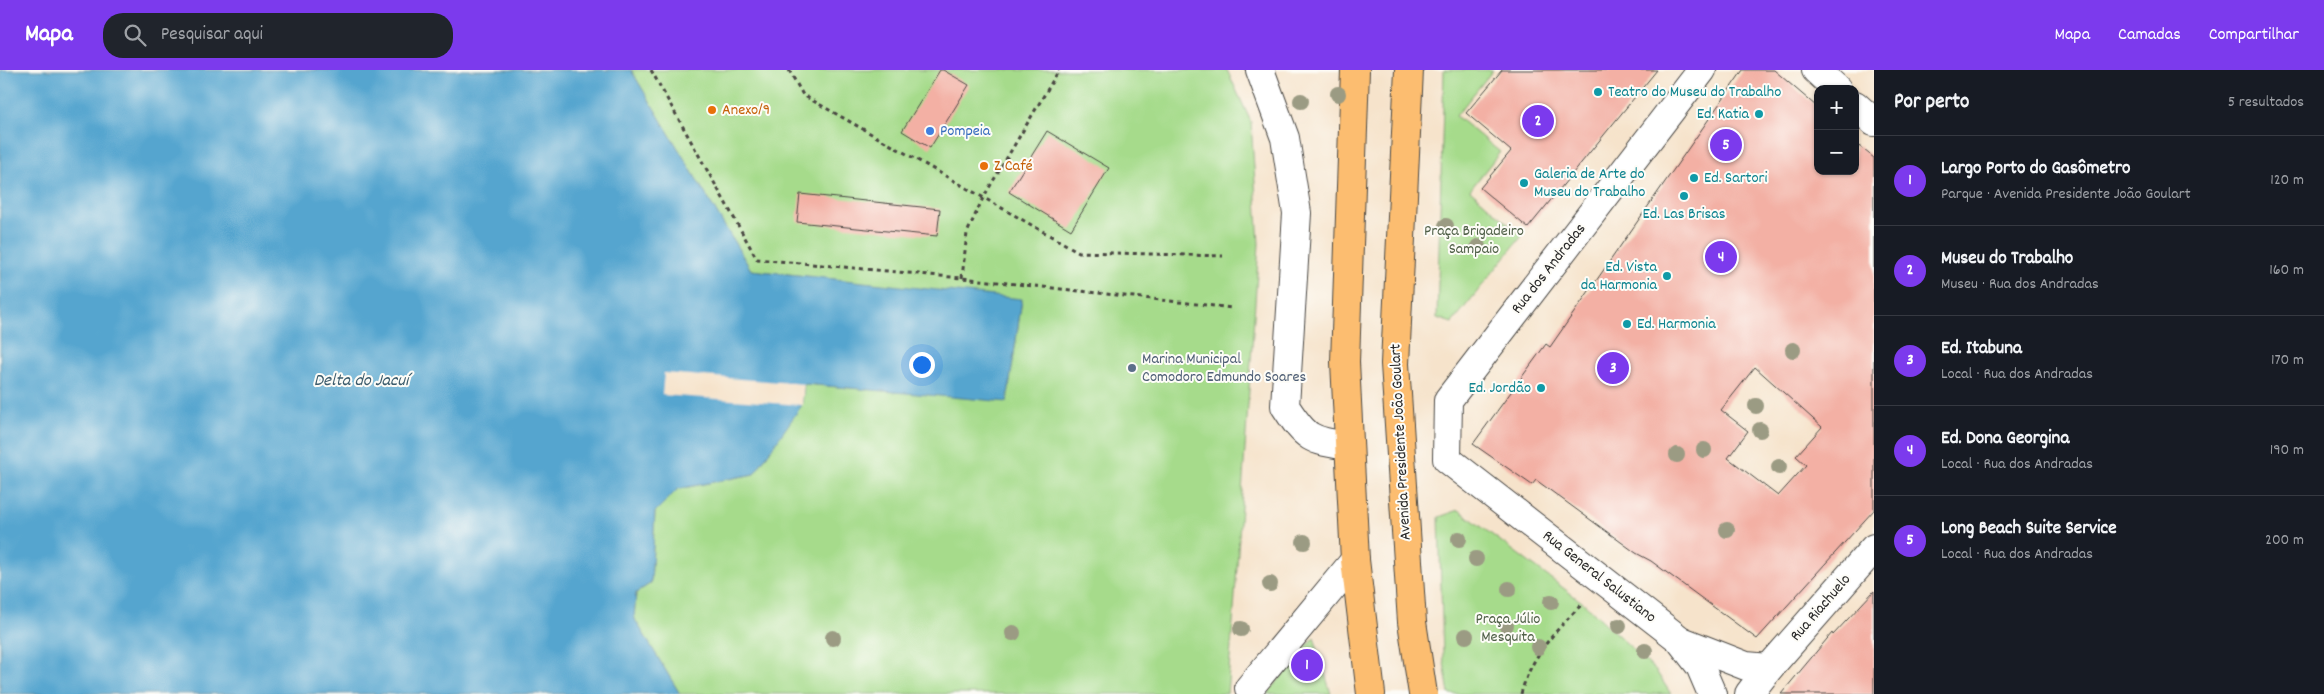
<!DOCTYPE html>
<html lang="pt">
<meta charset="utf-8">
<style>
body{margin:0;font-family:Dekko,sans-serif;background:#20242c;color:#f1f3f6}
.controls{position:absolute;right:15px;top:15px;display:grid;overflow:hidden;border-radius:10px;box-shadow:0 1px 4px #0004}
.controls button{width:45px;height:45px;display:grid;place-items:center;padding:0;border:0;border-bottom:1px solid #363941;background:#171b24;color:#f1f3f6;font:25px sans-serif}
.you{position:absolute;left:921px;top:294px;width:18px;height:18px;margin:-12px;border:4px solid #fff;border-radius:50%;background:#1a73e8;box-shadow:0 0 0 8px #1a73e833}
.badge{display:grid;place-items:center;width:32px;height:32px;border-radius:50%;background:#7c3aed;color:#fff;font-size:16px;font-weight:700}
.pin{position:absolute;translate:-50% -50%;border:2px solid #fff;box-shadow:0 1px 5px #0006}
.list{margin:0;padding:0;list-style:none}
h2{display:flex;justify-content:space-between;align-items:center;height:65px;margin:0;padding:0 20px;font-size:21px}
h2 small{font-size:16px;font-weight:400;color:#9ea1a6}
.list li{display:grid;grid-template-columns:32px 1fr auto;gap:15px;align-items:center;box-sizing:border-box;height:90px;padding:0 20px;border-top:1px solid #363941}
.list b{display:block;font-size:19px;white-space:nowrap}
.list p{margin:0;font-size:16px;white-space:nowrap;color:#9ea1a6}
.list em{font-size:16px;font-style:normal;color:#9ea1a6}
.icon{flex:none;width:28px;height:28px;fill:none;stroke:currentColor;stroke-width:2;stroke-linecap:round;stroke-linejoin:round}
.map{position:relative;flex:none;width:1874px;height:624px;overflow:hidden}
header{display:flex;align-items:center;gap:30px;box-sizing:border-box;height:70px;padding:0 25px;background:#7c3aed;color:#fff}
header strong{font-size:24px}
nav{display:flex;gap:28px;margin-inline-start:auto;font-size:18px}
.search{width:350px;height:45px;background:#20242c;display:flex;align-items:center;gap:12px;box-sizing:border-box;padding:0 18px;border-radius:20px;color:#9ea1a6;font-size:19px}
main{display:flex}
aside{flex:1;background:#171b24}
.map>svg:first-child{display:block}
.green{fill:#a6db8b;stroke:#68835b}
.water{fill:#55a5cf;stroke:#40687d}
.pier{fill:#f6e3cb}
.building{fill:#f3b0a4;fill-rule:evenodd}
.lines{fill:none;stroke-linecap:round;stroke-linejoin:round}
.minor-casing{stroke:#494743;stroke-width:30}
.major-casing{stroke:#494743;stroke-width:30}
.path{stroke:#494743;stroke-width:3;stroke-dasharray:4 4;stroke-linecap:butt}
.minor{stroke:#fff;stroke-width:28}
.major{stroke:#fcbd6f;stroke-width:28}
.tree{fill:#9b9b83}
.culture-dot{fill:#0f9aa8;stroke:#fdfcf7;stroke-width:2}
.food-dot{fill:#e8710a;stroke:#fdfcf7;stroke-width:2}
.shop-dot{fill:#3f7fe0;stroke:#fdfcf7;stroke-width:2}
.service-dot{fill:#5c6f8a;stroke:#fdfcf7;stroke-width:2}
.labels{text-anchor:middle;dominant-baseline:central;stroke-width:4;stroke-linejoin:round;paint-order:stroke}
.culture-label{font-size:16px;fill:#0d838f;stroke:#fdfcf7;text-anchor:start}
.food-label{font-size:16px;fill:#c56008;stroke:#fdfcf7;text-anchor:start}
.shop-label{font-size:16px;fill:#366cbe;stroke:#fdfcf7;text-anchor:start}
.park-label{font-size:16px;fill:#506048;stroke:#fdfcf7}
.street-label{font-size:16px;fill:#2b2b2b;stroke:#fdfcf7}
.service-label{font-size:16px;fill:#4e5e75;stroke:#fdfcf7;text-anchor:start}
.water-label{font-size:18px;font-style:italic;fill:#3c5c6d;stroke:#fdfcf7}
</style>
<header>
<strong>Mapa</strong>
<div class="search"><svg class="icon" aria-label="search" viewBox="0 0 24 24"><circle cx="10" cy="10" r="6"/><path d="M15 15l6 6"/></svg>Pesquisar aqui</div>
<nav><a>Mapa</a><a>Camadas</a><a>Compartilhar</a></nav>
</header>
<main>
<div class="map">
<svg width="1874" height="624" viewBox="0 0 1874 624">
<rect width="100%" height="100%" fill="#fdfcf7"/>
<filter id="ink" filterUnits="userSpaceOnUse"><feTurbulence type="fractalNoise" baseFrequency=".02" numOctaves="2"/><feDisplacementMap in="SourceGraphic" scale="10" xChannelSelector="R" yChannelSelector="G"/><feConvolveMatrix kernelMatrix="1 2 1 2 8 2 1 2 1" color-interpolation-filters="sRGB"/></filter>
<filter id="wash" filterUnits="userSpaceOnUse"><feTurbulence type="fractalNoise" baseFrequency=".0096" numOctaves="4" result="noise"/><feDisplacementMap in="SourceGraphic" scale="20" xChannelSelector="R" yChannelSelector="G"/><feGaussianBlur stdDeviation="1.12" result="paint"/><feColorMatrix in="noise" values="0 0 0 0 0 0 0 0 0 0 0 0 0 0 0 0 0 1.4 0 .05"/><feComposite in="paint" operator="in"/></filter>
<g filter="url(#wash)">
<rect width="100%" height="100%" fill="#f6e3cb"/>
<g class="green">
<path d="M631 0H1227L1251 52 1259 174 1234 540 1227 624H680L634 548 636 523 651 513 655 442 678 419 754 404 804 314 1007 331 1022 230 751 200Z"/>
<path d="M1444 0H1493L1456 46 1500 82 1470 120 1522 166 1452 253 1437 248Z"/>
<path d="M1459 440 1586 535 1656 601 1671 624H1449L1443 586 1439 447Z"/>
<path d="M1314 567 1331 624H1267Z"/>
</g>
<path class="water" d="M0 0H631L751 200 1022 229 1007 332 804 314 802 335 754 404 678 419 655 442 651 513 636 523 634 548 680 624H0Z"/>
<path class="pier" d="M664 303 804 314 802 335 662 325Z"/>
<g id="blocks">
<g class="building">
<path d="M940 0H943L969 15 930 78 902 61Z"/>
<path d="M1502 0H1657L1528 158 1480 118 1511 81 1466 43Z"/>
<path d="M1743 0H1774L1816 36 1814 38 1818 42V101H1855V76L1858 78 1859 76 1874 88V440L1757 569 1651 491 1636 483 1536 410 1532 415 1473 374 1546 274 1550 277ZM1755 297 1822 357 1796 386 1806 395 1778 426 1728 388 1748 361 1721 340Z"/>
<path d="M1047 61 1109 98 1071 160 1009 122Z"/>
<path d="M800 124 940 139 937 166 797 152Z"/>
<path d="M1874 521V624H1781L1832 563 1833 565Z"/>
</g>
</g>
</g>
<g filter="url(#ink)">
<use href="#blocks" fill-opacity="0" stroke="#494743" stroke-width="1"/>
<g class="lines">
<defs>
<g id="minor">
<path d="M1260 0 1285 68 1297 143 1285 336C1307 370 1310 370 1349 376"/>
<path d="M1702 0 1448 330 1447 389 1679 569 1700 596 1712 624"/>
<path d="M1816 0 1837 19"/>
<path d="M1855 35 1874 52"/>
<path d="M1682 571 1746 596 1769 598"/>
<path d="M1249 618 1355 490"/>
<path d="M1749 624 1769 598 1874 478"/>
</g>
<g id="major">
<path d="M1355 0 1345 292 1355 490 1371 624"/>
<path d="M1409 0 1395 294 1412 552 1423 624"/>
</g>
</defs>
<use href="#minor" class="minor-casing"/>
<use href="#major" class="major-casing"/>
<g class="path">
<path d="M651 0 757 189 962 208 1233 238"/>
<path d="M789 0 803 25 1079 182 1223 186"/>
<path d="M962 208 967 163 983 128 1059 0"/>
<path d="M1521 624C1531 585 1556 561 1583 533"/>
</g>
<use href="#minor" class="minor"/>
<use href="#major" class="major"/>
</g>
<g class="tree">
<circle cx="1338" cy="24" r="8"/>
<circle cx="1301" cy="31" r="8"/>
<circle cx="1446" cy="156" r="8"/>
<circle cx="1478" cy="177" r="8"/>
<circle cx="1793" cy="280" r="8"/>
<circle cx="1756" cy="336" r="8"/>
<circle cx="1760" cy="360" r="8"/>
<circle cx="1704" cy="380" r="8"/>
<circle cx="1677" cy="385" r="8"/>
<circle cx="1779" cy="397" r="8"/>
<circle cx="1727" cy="460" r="8"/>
<circle cx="1459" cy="469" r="8"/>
<circle cx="1304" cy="472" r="8"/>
<circle cx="1476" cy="489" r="8"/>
<circle cx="1270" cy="514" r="8"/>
<circle cx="1509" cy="519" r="8"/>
<circle cx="1551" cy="532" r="8"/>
<circle cx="1506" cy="555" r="8"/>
<circle cx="1619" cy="556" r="8"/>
<circle cx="1241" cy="559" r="8"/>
<circle cx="1013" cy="563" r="8"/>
<circle cx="1466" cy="566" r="8"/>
<circle cx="833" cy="568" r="8"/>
<circle cx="1538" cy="577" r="8"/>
<circle cx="1645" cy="581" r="8"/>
</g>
</g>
<g class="culture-dot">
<circle cx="1598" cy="22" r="5"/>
<circle cx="1759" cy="44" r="5"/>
<circle cx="1694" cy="108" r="5"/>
<circle cx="1524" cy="113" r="5"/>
<circle cx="1684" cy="126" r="5"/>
<circle cx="1667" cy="206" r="5"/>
<circle cx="1627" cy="254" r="5"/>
<circle cx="1541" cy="318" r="5"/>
</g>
<g class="food-dot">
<circle cx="712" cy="40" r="5"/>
<circle cx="984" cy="96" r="5"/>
</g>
<circle class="shop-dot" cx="930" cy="61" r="5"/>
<circle class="service-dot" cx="1132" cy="298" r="5"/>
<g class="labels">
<g class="culture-label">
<text x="1608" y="22">Teatro do Museu do Trabalho</text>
<text x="1749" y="44" text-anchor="end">Ed. Katia</text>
<text x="1534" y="104">Galeria de Arte do<tspan x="1534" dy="18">Museu do Trabalho</tspan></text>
<text x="1704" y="108">Ed. Sartori</text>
<text x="1684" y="144" text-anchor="middle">Ed. Las Brisas</text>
<text x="1657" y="197" text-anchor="end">Ed. Vista<tspan x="1657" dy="18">da Harmonia</tspan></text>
<text x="1637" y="254">Ed. Harmonia</text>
<text x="1531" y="318" text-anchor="end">Ed. Jordão</text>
</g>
<g class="food-label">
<text x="722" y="40">Anexo/9</text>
<text x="994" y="96">Z Café</text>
</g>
<g class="shop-label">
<text x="940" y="61">Pompeia</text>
</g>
<g class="park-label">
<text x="1474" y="161">Praça Brigadeiro<tspan x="1474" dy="18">Sampaio</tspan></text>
<text x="1508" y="549">Praça Júlio<tspan x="1508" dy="18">Mesquita</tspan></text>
</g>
<g class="street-label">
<text transform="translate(1549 199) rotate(-52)">Rua dos Andradas</text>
<text transform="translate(1401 372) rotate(-93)">Avenida Presidente João Goulart</text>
<text transform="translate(1599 507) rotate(38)">Rua General Salustiano</text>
<text transform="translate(1821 538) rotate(-49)">Rua Riachuelo</text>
</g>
<g class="service-label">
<text x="1142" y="289">Marina Municipal<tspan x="1142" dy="18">Comodoro Edmundo Soares</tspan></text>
</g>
<g class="water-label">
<text x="361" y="311">Delta do Jacuí</text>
</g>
</g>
</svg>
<div class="controls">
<button>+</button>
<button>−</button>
</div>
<div class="you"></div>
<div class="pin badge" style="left:1307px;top:595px">1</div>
<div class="pin badge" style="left:1538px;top:51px">2</div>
<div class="pin badge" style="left:1613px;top:298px">3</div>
<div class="pin badge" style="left:1721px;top:187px">4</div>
<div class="pin badge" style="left:1726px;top:75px">5</div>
</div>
<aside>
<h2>Por perto<small>5 resultados</small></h2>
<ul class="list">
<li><span class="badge">1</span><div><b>Largo Porto do Gasômetro</b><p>Parque · Avenida Presidente João Goulart</p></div><em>120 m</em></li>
<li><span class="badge">2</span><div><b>Museu do Trabalho</b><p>Museu · Rua dos Andradas</p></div><em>160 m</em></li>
<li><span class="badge">3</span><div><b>Ed. Itabuna</b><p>Local · Rua dos Andradas</p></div><em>170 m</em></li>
<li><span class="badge">4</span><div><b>Ed. Dona Georgina</b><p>Local · Rua dos Andradas</p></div><em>190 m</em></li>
<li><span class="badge">5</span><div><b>Long Beach Suite Service</b><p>Local · Rua dos Andradas</p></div><em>200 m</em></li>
</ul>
</aside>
</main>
